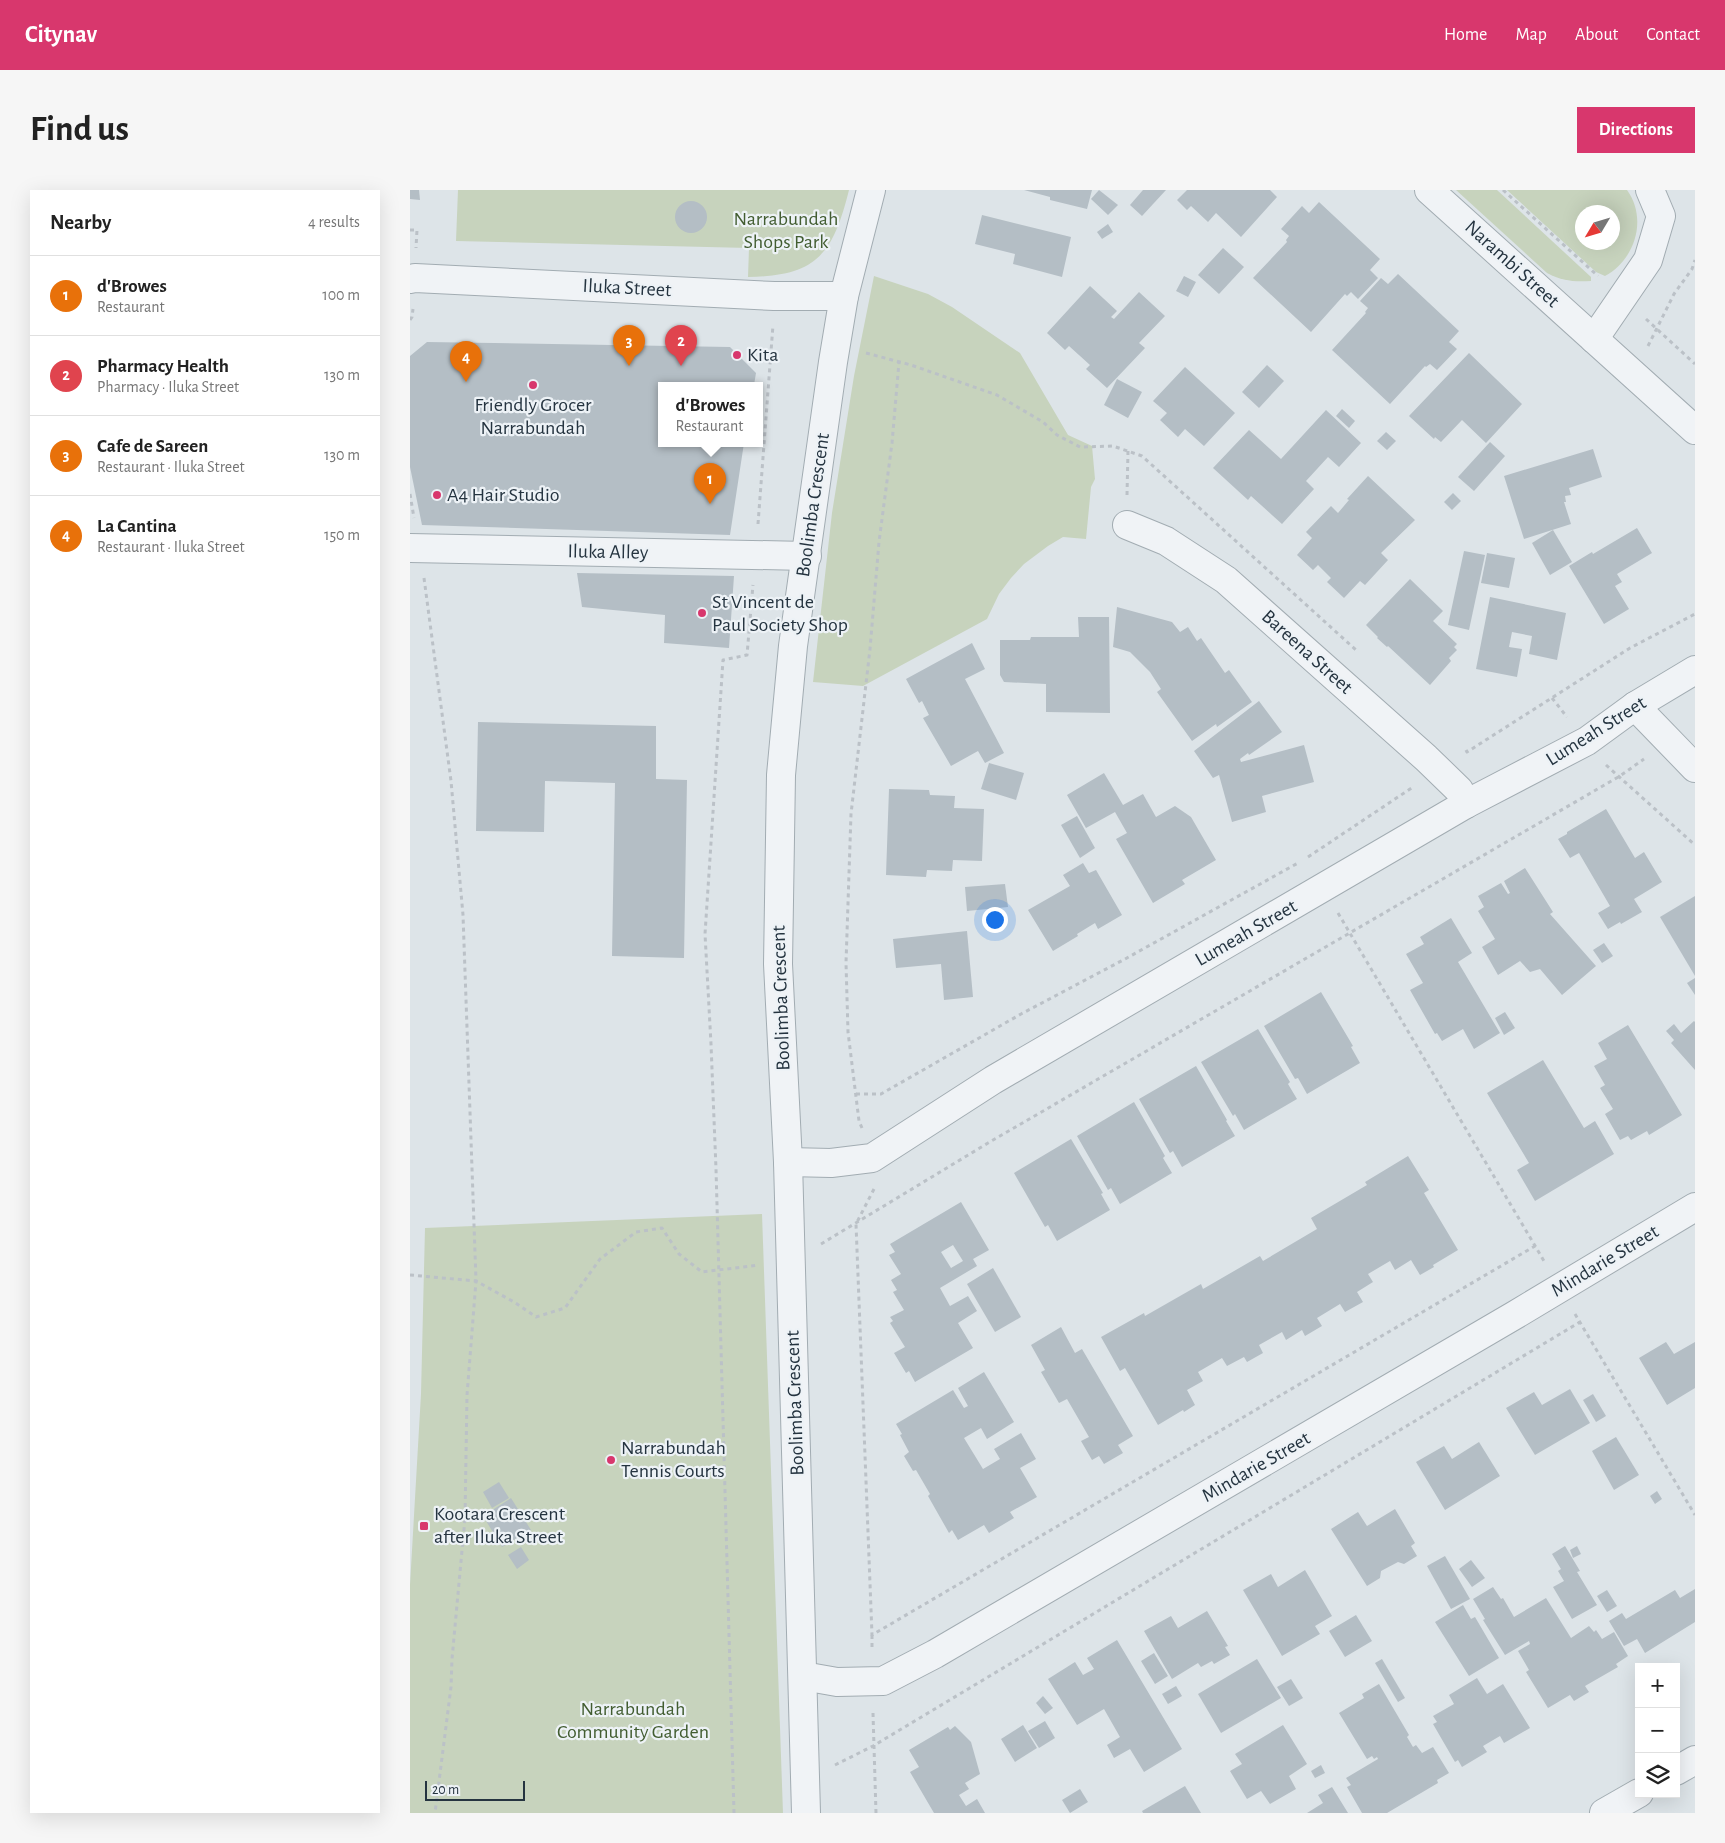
<!DOCTYPE html>
<meta charset="utf-8">
<style>
body{margin:0;font-family:"Alegreya Sans",sans-serif;background:#f6f6f6;color:#222}
.controls{position:absolute;right:15px;bottom:15px;display:grid;overflow:hidden;border-radius:0px;box-shadow:0 5px 20px #0002}
.controls button{width:45px;height:45px;display:grid;place-items:center;padding:0;border:0;border-bottom:1px solid #e0e0e0;background:#fff;color:#222;font:25px sans-serif}
.compass{position:absolute;left:1165px;top:15px;width:45px;height:45px;border-radius:50%;background:#fff;box-shadow:0 5px 20px #0002;rotate:232deg}
.scale{position:absolute;left:15px;bottom:12px;width:100px;box-sizing:border-box;padding-left:5px;border:2px solid #253440;border-top:0;font-size:14px;line-height:18px;white-space:nowrap;color:#253440;-webkit-text-stroke:4px #edf2f6;paint-order:stroke}
.you{position:absolute;left:584px;top:729px;width:18px;height:18px;margin:-12px;border:4px solid #fff;border-radius:50%;background:#1a73e8;box-shadow:0 0 0 8px #1a73e833}
.badge{display:grid;place-items:center;width:32px;height:32px;border-radius:50%;background:#d8376d;color:#fff;font-size:16px;font-weight:700}
.pin{position:absolute;translate:-50% -41px;filter:drop-shadow(0 1px 2px #0008)}
.pin::after{content:'';position:absolute;top:26px;width:18px;height:15px;background:inherit;clip-path:polygon(0 0,100% 0,50% 100%)}
.popup{position:absolute;left:248px;top:192px;width:105px;height:65px;box-sizing:border-box;display:grid;place-content:center;border-radius:0px;background:#fff;filter:drop-shadow(0 1px 4px #0005);font-size:16px;white-space:nowrap;color:#767676}
.popup b{font-size:19px;color:#222}
.popup::after{content:'';position:absolute;left:50%;top:100%;margin-left:-10px;border:10px solid transparent;border-top-color:#fff}
.list{margin:0;padding:0;list-style:none}
h2{display:flex;justify-content:space-between;align-items:center;height:65px;margin:0;padding:0 20px;font-size:21px}
h2 small{font-size:16px;font-weight:400;color:#767676}
.list li{display:grid;grid-template-columns:32px 1fr auto;gap:15px;align-items:center;box-sizing:border-box;height:80px;padding:0 20px;border-top:1px solid #e0e0e0}
.list b{display:block;font-size:19px;white-space:nowrap}
.list p{margin:0;font-size:16px;white-space:nowrap;color:#767676}
.list em{font-size:16px;font-style:normal;color:#767676}
.icon{flex:none;width:28px;height:28px;fill:none;stroke:currentColor;stroke-width:2;stroke-linecap:round;stroke-linejoin:round}
.map{position:relative;flex:none;width:1285px;height:1623px;overflow:hidden;border-radius:0px}
header{display:flex;align-items:center;gap:30px;box-sizing:border-box;height:70px;padding:0 25px;background:#d8376d;color:#fff}
header strong{font-size:24px}
nav{display:flex;gap:28px;margin-inline-start:auto;font-size:18px}
.intro{display:flex;align-items:center;justify-content:space-between;box-sizing:border-box;height:120px;padding:0 30px}
h1{margin:0;font-size:35px}
.button{padding:12px 22px;border-radius:0px;background:#d8376d;color:#fff;font-size:18px;font-weight:700}
main{display:flex;gap:30px;padding:0 30px}
aside{flex:1;background:#fff;border-radius:0px;box-shadow:0 5px 20px #0002}
.map>svg:first-child{display:block}
.green{fill:#c7d3bd;fill-rule:evenodd}
.building{fill:#b4bec5;fill-rule:evenodd}
.lines{fill:none;stroke-linecap:round;stroke-linejoin:round}
.minor-casing{stroke:#a2acb2;stroke-width:30}
.path{stroke:#bbc1c7;stroke-width:3;stroke-dasharray:4 4;stroke-linecap:butt}
.minor{stroke:#f0f3f6;stroke-width:28}
.poi-dot{fill:#d8376d;stroke:#edf2f6;stroke-width:2}
.labels{text-anchor:middle;dominant-baseline:central;stroke-width:4.5;stroke-linejoin:round;paint-order:stroke}
.park-label{font-size:20px;fill:#425d31;stroke:#edf2f6}
.street-label{font-size:20px;fill:#253440;stroke:#edf2f6}
.poi-label{font-size:20px;fill:#253440;stroke:#edf2f6;text-anchor:start}
</style>
<header>
<strong>Citynav</strong>
<nav><a>Home</a><a>Map</a><a>About</a><a>Contact</a></nav>
</header>
<div class="intro"><h1>Find us</h1><a class="button">Directions</a></div>
<main>
<aside>
<h2>Nearby<small>4 results</small></h2>
<ul class="list">
<li><span class="badge" style="background:#e8710a">1</span><div><b>d'Browes</b><p>Restaurant</p></div><em>100 m</em></li>
<li><span class="badge" style="background:#e0444e">2</span><div><b>Pharmacy Health</b><p>Pharmacy · Iluka Street</p></div><em>130 m</em></li>
<li><span class="badge" style="background:#e8710a">3</span><div><b>Cafe de Sareen</b><p>Restaurant · Iluka Street</p></div><em>130 m</em></li>
<li><span class="badge" style="background:#e8710a">4</span><div><b>La Cantina</b><p>Restaurant · Iluka Street</p></div><em>150 m</em></li>
</ul>
</aside>
<div class="map">
<svg width="1285" height="1623" viewBox="0 0 1285 1623">
<rect width="100%" height="100%" fill="#dde4e8"/>
<g class="green">
<path d="M48 0H439C423 64 407 86 338 87L339 58 46 51Z"/>
<path d="M1046 0H1087L1181 87V91C1164 92 1152 91 1137 83Z"/>
<path d="M1097 0H1217C1238 29 1225 70 1195 86L1186 82ZM1172 22H1202V52H1172Z"/>
<path d="M464 86 518 104 542 117 610 163 658 245 682 256 685 289 681 297 676 349 653 347 638 356 614 374 601 388 589 404 577 429 453 496 403 492 422 323 444 186Z"/>
<path d="M352 1024 373 1623H0V1395L11 1204 15 1038Z"/>
</g>
<g class="building">
<path d="M0 0H9L10 10 0 9Z"/>
<path d="M614 0H682L677 19 640 10V7Z"/>
<path d="M689 0 708 15 698 25 681 9Z"/>
<path d="M733 0H756L732 26 720 15Z"/>
<path d="M777 0H860L867 7 831 47 806 23 798 32 781 16 777 20 767 10Z"/>
<circle cx="281" cy="27" r="16"/>
<path d="M909 12 970 69 960 80 968 88 948 109 941 102 937 106 935 104 901 142 843 88 877 52 876 50 879 46 871 39 892 16 899 23Z"/>
<path d="M572 25 661 47 652 87 603 74 605 64 565 54Z"/>
<path d="M698 34 703 42 692 49 687 42Z"/>
<path d="M813 58 834 77 809 104 788 85Z"/>
<path d="M988 84 1049 141 1039 152 1047 159 1027 180 1020 174 1016 177 1015 176 980 214 922 160 956 123 955 122 958 118 950 111 971 88 978 94Z"/>
<path d="M774 86 786 92 778 107 766 101Z"/>
<path d="M680 96 707 121 701 127 704 129 729 102 755 126 729 153 735 158 697 198 676 179 680 175 659 156 655 160 637 143Z"/>
<path d="M17 152 320 157 346 183 344 195H251V253H334L320 345 12 335 0 277V166Z"/>
<path d="M1059 163 1112 214 1076 253 1052 230 1031 252 1025 247 1024 249 999 226Z"/>
<path d="M857 175 874 191 849 218 832 202Z"/>
<path d="M775 177 825 223 794 256 775 239 768 247 750 230 757 223 743 211Z"/>
<path d="M707 189 732 202 718 228 694 215Z"/>
<path d="M932 219 945 231 939 238 926 226Z"/>
<path d="M916 220 951 253 929 277 918 267 896 291 904 299 872 334 841 306 838 310 803 278 839 240 871 269Z"/>
<path d="M976 242 986 251 977 260 967 251Z"/>
<path d="M1080 252 1095 266 1064 301 1048 287Z"/>
<path d="M1183 259 1192 287 1159 298 1161 305 1155 306 1156 312H1154L1161 334 1114 349 1094 286Z"/>
<path d="M958 286 1005 330 971 363 978 370 955 395 950 391 934 408 917 392 921 388 908 375 903 380 887 365 902 348 896 342 921 316 928 323 939 310 937 309Z"/>
<path d="M1043 303 1051 311 1042 320 1034 312Z"/>
<path d="M1227 338 1242 363 1207 384 1212 392 1205 396 1219 419 1194 434 1159 376 1182 362 1183 364Z"/>
<path d="M1143 340 1162 372 1140 385 1122 353Z"/>
<path d="M1054 361 1075 365 1059 440 1038 435Z"/>
<path d="M1077 363 1105 368 1099 398 1071 393Z"/>
<path d="M167 383 324 386 319 458 254 453 255 425 172 417Z"/>
<path d="M1000 389 1033 421 1023 431 1047 454 1044 457 1047 460 1039 468 1041 471 1020 495 978 456 977 457 967 448 968 447 956 435Z"/>
<path d="M1080 407 1156 423 1147 470 1119 464 1122 446 1102 442 1099 457 1112 459 1107 487 1066 479Z"/>
<path d="M707 417 762 432 770 442 778 437 787 451 791 448 815 483 819 480 842 512 807 537 806 534 782 551 747 502 751 499 740 482 720 462 703 457Z"/>
<path d="M668 427H699L700 523 636 522V494L594 492 590 485V450H620L621 447H669Z"/>
<path d="M562 453 575 479 555 489 594 563 575 573 568 561 541 576 513 528 519 525 512 511 509 513 496 489Z"/>
<path d="M849 511 872 542 839 565 838 563 830 569 831 572 894 555 904 592 852 606 856 622 822 632 809 585 803 588 784 561Z"/>
<path d="M68 532 246 536V589L277 590 274 768 202 766 205 593 135 591 134 642 66 641Z"/>
<path d="M579 573 614 583 606 610 571 599Z"/>
<path d="M694 583 713 615 733 604 746 627 765 616 781 627 806 670 772 690 775 694 743 713 706 649 717 643 705 622 676 638 657 605Z"/>
<path d="M479 599 519 600 520 605 545 606 544 618 574 619 572 671 543 670 542 681 517 680 516 687 476 685Z"/>
<path d="M1196 619 1225 668 1234 662 1252 692 1224 709 1232 722 1211 734 1210 732 1198 739 1188 723 1200 716 1169 663 1160 668 1148 649 1157 644V642Z"/>
<path d="M667 626 685 658 670 668 651 635Z"/>
<path d="M673 673 679 683 686 680 712 725 688 739 685 733 667 744 668 746 643 761 618 720 660 696 653 685Z"/>
<path d="M1115 678 1143 722 1140 724 1186 776 1152 805 1130 779 1120 782 1110 771 1088 785 1072 757 1085 749 1068 721 1074 717 1068 706 1091 693 1098 704 1100 703 1094 691Z"/>
<path d="M595 694 598 717 557 721 555 697Z"/>
<path d="M1285 706V786L1250 727Z"/>
<path d="M1041 728 1062 763 1048 772 1090 843 1064 859 1053 839 1032 851 1027 843 1025 844 1000 800 1013 793 996 764 1014 754 1010 747Z"/>
<path d="M557 741 563 807 534 810 531 774 486 778 483 749Z"/>
<path d="M1194 753 1203 766 1192 773 1183 760Z"/>
<path d="M1285 788V805L1277 793Z"/>
<path d="M911 802 943 856 941 857 950 873 897 904 888 888 885 889 854 836Z"/>
<path d="M1095 822 1105 838 1094 845 1085 828Z"/>
<path d="M1284 831 1285 832V880L1261 853 1264 850 1256 841 1264 834 1271 843Z"/>
<path d="M1218 835 1272 925 1239 945 1237 941 1221 950 1218 946 1210 950 1195 924 1203 919 1190 898 1195 895 1184 876 1197 869 1188 853Z"/>
<path d="M848 839 880 892 878 894 887 909 834 940 825 924 823 926 791 872Z"/>
<path d="M1133 870 1174 938 1185 931 1204 964 1125 1011 1107 980 1119 973 1077 903Z"/>
<path d="M786 876 817 930 816 931 825 946 772 977 763 961 760 963 729 909Z"/>
<path d="M724 912 755 966 753 968 762 983 710 1014 701 998 698 1000 667 946Z"/>
<path d="M661 949 693 1003 691 1004 700 1020 647 1051 638 1035 635 1037 604 983Z"/>
<path d="M998 966 1019 1000 1014 1003 1048 1060 1023 1075 1024 1077 1010 1085 1001 1070 985 1080 980 1071 958 1084 963 1092 947 1102 953 1112 935 1122 930 1114 907 1128 912 1136 895 1146 892 1140 876 1150 872 1142 849 1155 853 1163 837 1172 834 1167 817 1176 812 1168 788 1182 793 1191 777 1200 785 1215 774 1222 773 1220 748 1235 715 1178 710 1181 691 1147 734 1123 735 1126 791 1094 793 1099 850 1066 853 1071 907 1039 901 1028 957 995 955 992Z"/>
<path d="M551 1012 579 1060 563 1069 567 1076 530 1098 540 1116 558 1106 567 1121 548 1133 563 1158 505 1192 499 1181 496 1183 484 1163 495 1157 480 1133 483 1131 480 1127 494 1120 483 1102 487 1100 481 1090 491 1084 479 1065 485 1062 480 1054ZM543 1055 553 1071 541 1078 531 1062Z"/>
<path d="M583 1078 611 1127 585 1142 557 1094Z"/>
<path d="M651 1137 665 1163 672 1159 723 1246 708 1255 713 1263 694 1274 689 1266 682 1270 671 1251 679 1247 657 1209 649 1213 631 1182 635 1180 621 1155Z"/>
<path d="M1256 1152 1264 1164 1285 1152V1198L1257 1215 1229 1168Z"/>
<path d="M574 1182 604 1232 577 1249 571 1238 554 1248 573 1279 590 1269 584 1259 611 1243 626 1269 610 1278 627 1307 600 1322 604 1328 579 1343 574 1335 548 1350 542 1340 539 1343 518 1306 520 1304 506 1280 503 1281 494 1266 499 1262 490 1245 492 1244 486 1234 543 1200 554 1218 558 1216 548 1198Z"/>
<path d="M1160 1199 1180 1233 1125 1265 1096 1218 1124 1202 1132 1215Z"/>
<path d="M1183 1204 1196 1226 1186 1232 1173 1210Z"/>
<path d="M1206 1247 1229 1285 1204 1300 1182 1261Z"/>
<path d="M1069 1252 1090 1286 1035 1320 1006 1272 1034 1256 1042 1269Z"/>
<path d="M89 1292 99 1308 82 1318 73 1302Z"/>
<path d="M1247 1301 1252 1309 1245 1314 1240 1306Z"/>
<path d="M101 1308 121 1340 92 1357 73 1326Z"/>
<path d="M985 1319 1005 1353 1001 1356 1007 1366 994 1374 988 1372 971 1381 970 1388 957 1396 921 1339 948 1322 957 1336Z"/>
<path d="M1155 1356 1170 1381 1167 1382 1187 1415 1162 1429 1143 1397 1154 1391 1148 1381 1151 1379 1142 1364Z"/>
<path d="M1167 1356 1171 1364 1163 1368 1160 1360Z"/>
<path d="M111 1357 119 1370 107 1379 98 1365Z"/>
<path d="M1035 1366 1060 1409 1041 1419 1017 1376Z"/>
<path d="M1061 1370 1075 1388 1062 1397 1049 1379Z"/>
<path d="M895 1380 922 1426 905 1436 910 1444 872 1466 833 1400 861 1384 868 1397Z"/>
<path d="M1083 1397 1091 1409 1093 1408 1104 1427 1136 1408 1161 1448 1179 1436 1184 1442 1186 1440 1192 1449 1204 1442 1218 1466 1206 1474 1208 1477 1175 1496 1179 1502 1164 1511 1160 1505 1138 1518 1116 1482 1119 1480 1108 1461 1120 1454 1119 1451 1095 1465 1073 1430 1075 1429 1063 1409Z"/>
<path d="M1285 1399V1432L1235 1463 1227 1449 1214 1456 1199 1431 1212 1423 1216 1429 1265 1400 1270 1408Z"/>
<path d="M1197 1400 1207 1416 1197 1422 1187 1406Z"/>
<path d="M1053 1415 1061 1429 1065 1427 1089 1468 1059 1486 1025 1432Z"/>
<path d="M797 1421 818 1456 815 1457 820 1465 804 1474 802 1471 791 1477 788 1473 762 1489 734 1441 761 1426 768 1438Z"/>
<path d="M946 1425 962 1451 935 1467 919 1441Z"/>
<path d="M707 1450 772 1559 734 1582 720 1559 704 1568 697 1555 710 1547 694 1519 667 1535 638 1489 665 1472 673 1485 684 1479 677 1468Z"/>
<path d="M744 1463 758 1486 745 1494 731 1471Z"/>
<path d="M847 1469 871 1508 811 1543 788 1504Z"/>
<path d="M972 1469 995 1508 988 1512 965 1473Z"/>
<path d="M1067 1488 1077 1504 1093 1494 1120 1538 1094 1553 1090 1546 1073 1556 1077 1562 1052 1577 1048 1570 1045 1572 1023 1534 1027 1532 1023 1526 1044 1514 1039 1505Z"/>
<path d="M881 1489 893 1508 879 1516 867 1497Z"/>
<path d="M969 1494 999 1545 997 1547 1003 1557 1006 1555 1012 1563 1023 1557 1039 1583 1027 1590 1028 1593 977 1623H952L937 1597 941 1595 936 1588 968 1569 967 1567 964 1569 962 1566 957 1569 929 1523 954 1508 952 1504Z"/>
<path d="M766 1496 772 1506 758 1514 752 1504Z"/>
<path d="M633 1506 643 1518 635 1524 626 1513Z"/>
<path d="M635 1531 645 1548 629 1558 618 1541Z"/>
<path d="M613 1535 627 1558 605 1572 591 1549Z"/>
<path d="M873 1535 897 1574 879 1586 886 1599 860 1614 851 1601 837 1609 820 1581 832 1574 825 1564Z"/>
<path d="M545 1536 561 1552 570 1584 555 1593 559 1599 549 1605 556 1616 567 1609 575 1623H524L500 1582 509 1577 499 1560 538 1537 540 1540Z"/>
<path d="M911 1575 915 1583 905 1588 901 1581Z"/>
<path d="M775 1596 791 1623H733L732 1621Z"/>
<path d="M922 1597 938 1623H897L913 1613 908 1605Z"/>
<path d="M670 1599 678 1612 660 1623 652 1610Z"/>
</g>
<g class="lines">
<defs>
<g id="minor">
<path d="M1019 0 1285 240"/>
<path d="M0 89 5 88 364 106H434"/>
<path d="M1184 149 1238 70 1251 26 1240 0"/>
<path d="M717 335 756 351 816 390 1016 568 1049 600 1056 614"/>
<path d="M0 358 397 366"/>
<path d="M1225 516 1285 578"/>
<path d="M378 972 421 973 462 968 583 890 1056 614 1177 551 1225 516 1285 480"/>
<path d="M393 1486 427 1492 473 1491 525 1464 1105 1125 1285 1017"/>
<path d="M1266 1581 1285 1570"/>
<path d="M396 1623 378 972 368 774 371 585 383 456 423 172 434 106 461 0"/>
<path d="M1194 1623 1229 1603"/>
</g>
</defs>
<use href="#minor" class="minor-casing"/>
<g class="path">
<path d="M1093 0 1188 86"/>
<path d="M0 40H7L6 58"/>
<path d="M1236 129 1285 174"/>
<path d="M0 130 2 127 3 119"/>
<path d="M1238 156 1264 104 1282 79 1285 70"/>
<path d="M456 163 501 175 587 205 633 232 647 245 670 257 703 256 732 266 946 460"/>
<path d="M0 304 4 328"/>
<path d="M717 305 718 261"/>
<path d="M348 334 363 135"/>
<path d="M14 388 41 591 53 725 66 1091 57 1205 55 1328 42 1469 41 1497 25 1623"/>
<path d="M1142 508 1157 527"/>
<path d="M1056 560 1057 562 1220 458 1285 424"/>
<path d="M1196 575 1285 655"/>
<path d="M898 667 1003 597"/>
<path d="M928 723 1134 1071"/>
<path d="M446 904H471L611 824 715 769 888 673"/>
<path d="M452 938 449 931 438 842 436 773 441 624 460 459 469 352 482 253 489 172"/>
<path d="M464 999 446 1034 462 1445 1125 1056"/>
<path d="M411 1054 578 953 1210 586 1234 569"/>
<path d="M0 1085 66 1091 104 1112 126 1127 155 1118 190 1069 226 1042 252 1038 269 1064 292 1082 349 1075"/>
<path d="M1165 1124 1285 1325"/>
<path d="M462 1445V1461"/>
<path d="M463 1523 466 1623"/>
<path d="M425 1575 463 1556 1170 1132"/>
<path d="M324 1623 306 979 301 854 295 744 313 470 337 465 343 395"/>
</g>
<use href="#minor" class="minor"/>
</g>
<g class="poi-dot">
<circle cx="327" cy="165" r="5"/>
<circle cx="123" cy="195" r="5"/>
<circle cx="27" cy="305" r="5"/>
<circle cx="292" cy="423" r="5"/>
<circle cx="201" cy="1270" r="5"/>
<rect x="9" y="1331" width="10" height="10" rx="2.5"/>
</g>
<g class="labels">
<g class="park-label">
<text x="376" y="29">Narrabundah<tspan x="376" dy="23">Shops Park</tspan></text>
<text x="223" y="1519">Narrabundah<tspan x="223" dy="23">Community Garden</tspan></text>
</g>
<g class="street-label">
<text transform="translate(1102 74) rotate(42)">Narambi Street</text>
<text transform="translate(217 98) rotate(3)">Iluka Street</text>
<text transform="translate(403 315) rotate(-82)">Boolimba Crescent</text>
<text transform="translate(198 362) rotate(1)">Iluka Alley</text>
<text transform="translate(897 462) rotate(42)">Bareena Street</text>
<text transform="translate(1186 541) rotate(-32)">Lumeah Street</text>
<text transform="translate(836 743) rotate(-30)">Lumeah Street</text>
<text transform="translate(371 808) rotate(-92)">Boolimba Crescent</text>
<text transform="translate(1195 1071) rotate(-31)">Mindarie Street</text>
<text transform="translate(385 1213) rotate(-92)">Boolimba Crescent</text>
<text transform="translate(846 1277) rotate(-30)">Mindarie Street</text>
</g>
<g class="poi-label">
<text x="337" y="165">Kita</text>
<text x="123" y="215" text-anchor="middle">Friendly Grocer<tspan x="123" dy="23">Narrabundah</tspan></text>
<text x="37" y="305">A4 Hair Studio</text>
<text x="302" y="412">St Vincent de<tspan x="302" dy="23">Paul Society Shop</tspan></text>
<text x="211" y="1258">Narrabundah<tspan x="211" dy="23">Tennis Courts</tspan></text>
<text x="24" y="1324">Kootara Crescent<tspan x="24" dy="23">after Iluka Street</tspan></text>
</g>
</g>
</svg>
<div class="controls">
<button>+</button>
<button>−</button>
<button><svg class="icon" aria-label="layers" viewBox="0 0 24 24"><path d="M12 4l9 5-9 5-9-5zM3 14l9 5 9-5"/></svg></button>
</div>
<svg class="compass" viewBox="-18 -18 36 36"><path d="M0-13l5 13h-10z" fill="#e53935"/><path d="M0 13l5-13h-10z" fill="#767676"/></svg>
<div class="scale">20 m</div>
<div class="you"></div>
<div class="pin badge" style="left:300px;top:314px;background:#e8710a">1</div>
<div class="popup"><b>d'Browes</b>Restaurant</div>
<div class="pin badge" style="left:271px;top:176px;background:#e0444e">2</div>
<div class="pin badge" style="left:219px;top:176px;background:#e8710a">3</div>
<div class="pin badge" style="left:56px;top:192px;background:#e8710a">4</div>
</div>
</main>
